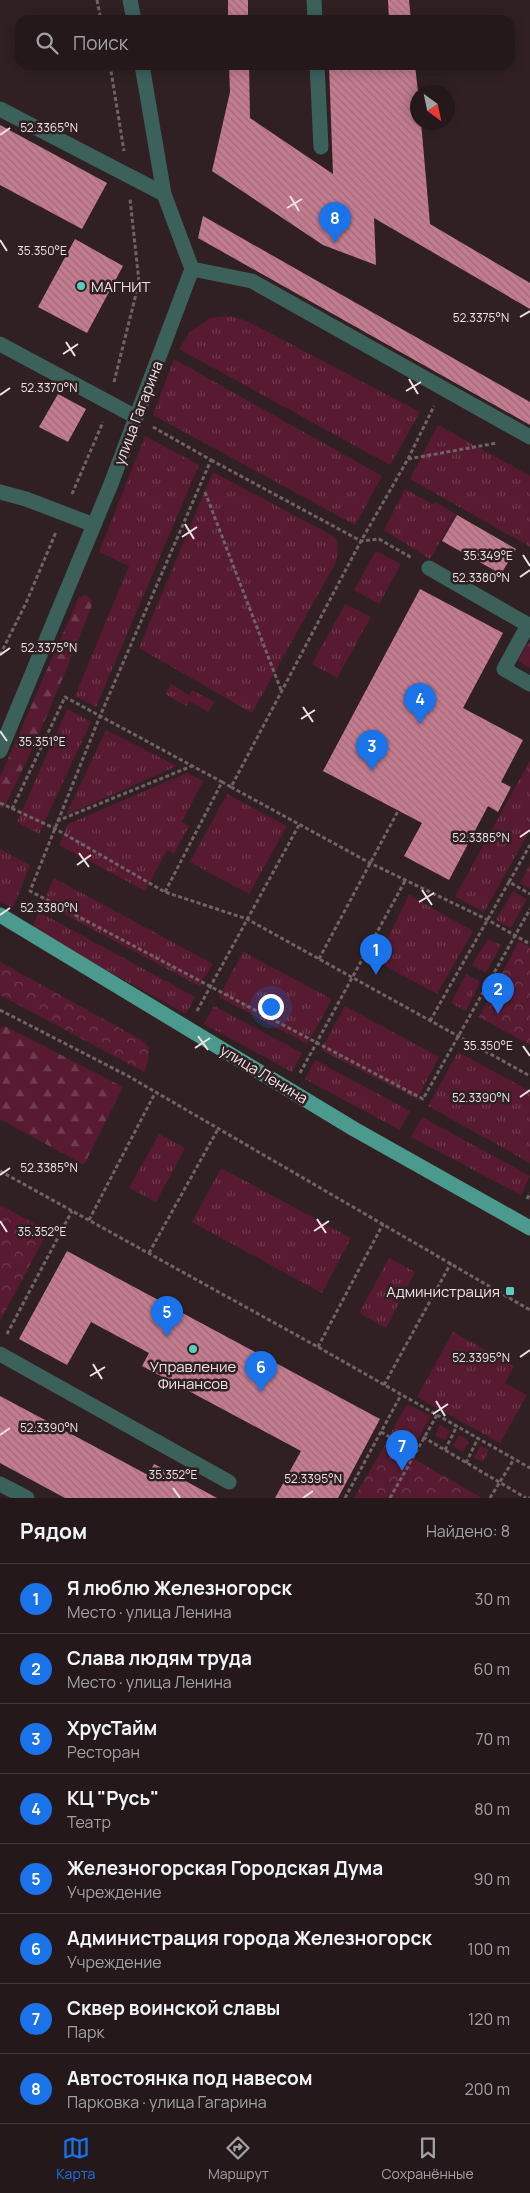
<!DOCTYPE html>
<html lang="ru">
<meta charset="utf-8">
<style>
body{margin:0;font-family:Manrope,sans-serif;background:#302528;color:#f1f3f6}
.compass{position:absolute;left:410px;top:85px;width:45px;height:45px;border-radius:50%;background:#24181b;box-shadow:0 2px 12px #0003;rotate:147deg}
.you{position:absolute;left:270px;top:1006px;width:18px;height:18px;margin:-12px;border:4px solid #fff;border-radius:50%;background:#1a73e8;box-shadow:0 0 0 8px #1a73e833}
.badge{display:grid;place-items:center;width:32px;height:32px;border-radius:50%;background:#1a73e8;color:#fff;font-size:16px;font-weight:700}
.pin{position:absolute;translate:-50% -41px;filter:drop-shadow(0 1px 2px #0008)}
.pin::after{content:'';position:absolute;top:26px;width:18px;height:15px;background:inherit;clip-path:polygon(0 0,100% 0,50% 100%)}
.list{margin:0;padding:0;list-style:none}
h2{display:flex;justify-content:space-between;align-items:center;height:65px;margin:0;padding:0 20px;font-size:21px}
h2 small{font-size:16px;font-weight:400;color:#a3a0a3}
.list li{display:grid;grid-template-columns:32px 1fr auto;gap:15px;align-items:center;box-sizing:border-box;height:70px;padding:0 20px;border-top:1px solid #41373a}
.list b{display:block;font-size:19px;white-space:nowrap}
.list p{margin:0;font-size:16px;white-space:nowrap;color:#a3a0a3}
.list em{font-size:16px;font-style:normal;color:#a3a0a3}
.icon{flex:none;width:28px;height:28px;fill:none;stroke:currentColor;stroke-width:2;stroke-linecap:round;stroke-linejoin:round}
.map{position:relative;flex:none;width:530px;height:1498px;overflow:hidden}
.search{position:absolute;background:#24181b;box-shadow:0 2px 12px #0003;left:15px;right:15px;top:15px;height:55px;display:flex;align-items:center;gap:12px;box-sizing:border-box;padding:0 18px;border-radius:15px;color:#a3a0a3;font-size:19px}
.sheet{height:625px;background:#24181b}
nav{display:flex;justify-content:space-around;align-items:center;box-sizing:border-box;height:70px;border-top:1px solid #41373a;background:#24181b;font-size:14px;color:#a3a0a3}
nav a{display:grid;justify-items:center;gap:2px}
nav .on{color:#1a73e8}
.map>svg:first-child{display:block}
.grass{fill:url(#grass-tufts)}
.forest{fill:url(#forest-firs)}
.park{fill:url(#park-crowns)}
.building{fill:url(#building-back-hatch)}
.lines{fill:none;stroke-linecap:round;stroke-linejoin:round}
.path{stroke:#706265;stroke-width:3;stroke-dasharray:4 2.5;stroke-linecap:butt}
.minor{stroke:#3c605a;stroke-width:15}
.major{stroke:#4c998e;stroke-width:15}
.ticks{fill:none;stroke:#ece1e4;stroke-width:2}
.poi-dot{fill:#5acebd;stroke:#302024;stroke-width:2}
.labels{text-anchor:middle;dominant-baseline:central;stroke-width:5;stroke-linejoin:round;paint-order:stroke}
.poi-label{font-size:15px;fill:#ece1e4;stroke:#302024;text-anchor:start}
.street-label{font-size:15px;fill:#ece1e4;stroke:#302024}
.ticks-label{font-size:12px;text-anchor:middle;fill:#ece1e4;stroke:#302024;stroke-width:5;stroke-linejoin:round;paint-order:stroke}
</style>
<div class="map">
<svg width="530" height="1498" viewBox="0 0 530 1498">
<defs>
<pattern id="grass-tufts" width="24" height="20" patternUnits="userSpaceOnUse" patternTransform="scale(1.25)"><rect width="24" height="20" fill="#571a30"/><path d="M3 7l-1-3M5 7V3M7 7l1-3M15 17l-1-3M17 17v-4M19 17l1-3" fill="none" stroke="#6f3b4e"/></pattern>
<pattern id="forest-firs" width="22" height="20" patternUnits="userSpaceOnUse" patternTransform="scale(1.25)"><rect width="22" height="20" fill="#571a30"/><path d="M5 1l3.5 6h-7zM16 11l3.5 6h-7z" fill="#6f3b4e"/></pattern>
<pattern id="park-crowns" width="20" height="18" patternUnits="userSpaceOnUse" patternTransform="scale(1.25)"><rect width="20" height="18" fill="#571a30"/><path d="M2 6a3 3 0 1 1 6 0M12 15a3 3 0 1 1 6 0" fill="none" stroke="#6f3b4e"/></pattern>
<pattern id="building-back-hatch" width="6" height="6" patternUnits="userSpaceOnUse" patternTransform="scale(1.25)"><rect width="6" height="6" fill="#c47c90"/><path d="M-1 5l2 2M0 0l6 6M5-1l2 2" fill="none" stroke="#9e6b79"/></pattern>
</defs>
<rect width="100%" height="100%" fill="#302024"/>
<g class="grass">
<path d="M230 316 247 321 420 412 390 465 179 349 190 332 210 318Z"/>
<path d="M174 359 382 476 355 525 153 415Z"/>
<path d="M438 425 530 476V547L410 479Z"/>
<path d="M145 436 199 465 96 707 75 696 129 566 99 552Z"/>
<path d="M213 472 335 537 338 543 336 562 252 713 139 648Z"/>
<path d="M405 489 432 504 436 503 456 514 430 559 384 530Z"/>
<path d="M376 551 401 564 379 604 354 590Z"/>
<path d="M345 604 371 617 337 678 312 664Z"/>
<path d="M530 642V668L518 661 527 645Z"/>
<path d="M171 684 189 695 192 690 214 702 208 712 189 701 186 706 165 694Z"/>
<path d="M67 709 91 722 39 834 17 822Z"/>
<path d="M106 730 177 766 66 815Z"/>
<path d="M530 760V830L484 912 455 897Z"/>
<path d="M187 773 203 781 182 822 189 826 174 854 167 850 145 891 59 845 68 824Z"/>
<path d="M227 794 287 826 249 894 190 862Z"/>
<path d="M0 849 30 865 13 908 0 901Z"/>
<path d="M530 864V888L520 883Z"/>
<path d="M54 878 213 964 202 981 201 987 43 903Z"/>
<path d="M513 891 527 899 511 928 496 920Z"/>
<path d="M409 895 473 931 437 994 376 961Z"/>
<path d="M39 912 195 997 186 1014 31 929Z"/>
<path d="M488 939 501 945 486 973 472 965Z"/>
<path d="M243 952 332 999 307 1044 219 997Z"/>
<path d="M466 974 480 982 466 1011 451 1003Z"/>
<path d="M214 1006 302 1053 292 1072 204 1024Z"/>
<path d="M345 1006 439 1057 417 1099 321 1050Z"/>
<path d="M458 1052 530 1091V1163L428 1106Z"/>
<path d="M315 1060 410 1111 400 1130 305 1079Z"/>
<path d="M422 1117 530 1176 521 1195 411 1137Z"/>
<path d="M159 1134 185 1148 156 1202 129 1188Z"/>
<path d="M221 1168 351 1238 322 1293 192 1222Z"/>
<path d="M389 1258 415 1272 386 1328 359 1313Z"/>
<path d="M453 1332 514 1366 505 1383 527 1395 500 1443 417 1397Z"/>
<path d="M407 1404 431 1416 413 1447 390 1434Z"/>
<path d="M440 1425 450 1431 445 1440 435 1435Z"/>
<path d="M459 1435 469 1441 463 1452 453 1446Z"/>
<path d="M480 1446 489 1450 483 1462 474 1458Z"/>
</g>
<g class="forest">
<path d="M86 595 91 599 92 605C65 673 38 741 5 805L0 809V777L79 597Z"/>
<path d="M5 1026 123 1087 84 1165 0 1119V1029Z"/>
</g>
<g class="park">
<path d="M519 941 530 947V1045L479 1017Z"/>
<path d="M0 962 140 1039 149 1047 148 1062 144 1072 0 995Z"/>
<path d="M0 1205 48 1231 0 1321Z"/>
<path d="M386 1443 482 1498H354Z"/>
</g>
<g class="building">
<rect x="228" y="0" width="20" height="20"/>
<path d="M388 0H409L411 20H389Z"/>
<path d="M229 65H249L250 118 333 174 329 65H415L418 92V122H421L430 224 530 283V309L374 218 376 265 323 245 212 171 230 92Z"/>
<path d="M0 125 107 183 82 229 0 185Z"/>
<path d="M203 216 530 402V425L198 238Z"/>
<path d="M75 239 123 266 87 333 38 307Z"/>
<path d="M58 394 86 409 68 442 39 427Z"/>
<path d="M457 515 516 549 501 574 442 541Z"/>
<path d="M420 589 503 633 463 708 523 740 501 782 511 787 498 812 488 806 449 880 404 856 422 823 323 771Z"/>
<path d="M67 1251 380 1419 338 1498H275L301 1451 142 1366 149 1353 91 1322 67 1365 19 1339Z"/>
<path d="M0 1396 148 1475 154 1464 217 1498H65L0 1463Z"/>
</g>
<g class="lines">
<g class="path">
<path d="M97 0 101 20"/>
<path d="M110 65 124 151"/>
<path d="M114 382 139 282 130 199"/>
<path d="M153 427 211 460 100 716 30 891 423 1099 530 909"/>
<path d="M408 459 434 406"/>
<path d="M211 460 361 541 379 539 412 558"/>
<path d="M205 492 281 690"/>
<path d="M72 494 103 422"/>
<path d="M0 655 26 603 56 532"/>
<path d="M231 787 370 863 488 920 530 944"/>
<path d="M0 803 54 828 165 892 247 919 530 1076"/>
<path d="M12 809 65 697 222 782"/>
<path d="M57 821 192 766"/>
<path d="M509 882 530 845"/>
<path d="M165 892 222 782 231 787 361 541 408 459 497 443"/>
<path d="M319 959 398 811"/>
<path d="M0 1010 128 1076 530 1310"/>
<path d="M197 1011 299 825"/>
<path d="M430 1021 509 882 530 894"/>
<path d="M300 1073 405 881"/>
<path d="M0 1171 318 1347 530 1468"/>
<path d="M527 1199 530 1193"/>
<path d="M89 1220 155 1093"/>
<path d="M149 1253 218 1129"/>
<path d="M506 1297 510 1291"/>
<path d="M7 1334 72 1211"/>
<path d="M318 1347 383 1224"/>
<path d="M384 1385 451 1263"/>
<path d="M381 1432 415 1452"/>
<path d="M423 1437 526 1498"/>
<path d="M445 1450 457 1426"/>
<path d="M466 1463 478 1438"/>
<path d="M345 1498 401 1395"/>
<path d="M390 1498 437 1415"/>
<path d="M490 1498 514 1459"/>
<path d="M529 1498 530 1497"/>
</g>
<g class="minor">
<path d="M130 0 134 20"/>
<path d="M314 0 315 20"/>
<path d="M317 65 321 147"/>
<path d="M0 109 164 194"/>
<path d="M192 269 252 281 530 437"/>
<path d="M0 344 136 417"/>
<path d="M0 492 26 499 94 525"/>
<path d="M429 568 530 626"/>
<path d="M528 625 504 669 530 684"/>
<path d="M0 751 111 484 192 269 164 194 142 65"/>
<path d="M0 1354 229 1482"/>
<path d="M0 1484 27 1498"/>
</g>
<path class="major" d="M0 915 354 1129 530 1228"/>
</g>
<path class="ticks" d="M0 135 10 128M290 196 299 211M287 208 302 199M0 240 7 251M520 317 530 311M66 342 75 356M63 354 78 344M409 379 418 394M406 391 421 382M0 395 10 388M185 524 194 539M182 537 197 527M523 555 530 566M520 577 530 570M0 655 10 648M303 707 313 722M301 719 315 710M0 731 7 741M520 837 530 830M79 853 89 867M77 865 91 855M422 890 432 905M419 902 434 893M0 915 10 908M198 1036 208 1050M523 1046 530 1056M195 1048 210 1038M520 1097 530 1090M0 1175 10 1168M317 1219 326 1233M0 1221 7 1232M314 1231 329 1221M520 1357 530 1350M93 1364 102 1379M90 1376 105 1367M436 1401 445 1416M433 1414 448 1404M0 1435 10 1428M173 1488 180 1498M303 1498 313 1491"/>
<g class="poi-dot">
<circle cx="81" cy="286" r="5"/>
<rect x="505" y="1286" width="10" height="10" rx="2.5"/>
<circle cx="193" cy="1349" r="5"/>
</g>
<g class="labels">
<g class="poi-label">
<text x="91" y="286">МАГНИТ</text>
<text x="500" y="1291" text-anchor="end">Администрация</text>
<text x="193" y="1366" text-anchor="middle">Управление<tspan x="193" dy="17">Финансов</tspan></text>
</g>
<g class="street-label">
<text transform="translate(138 413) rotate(-69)">улица Гагарина</text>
<text transform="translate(264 1074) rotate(31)">улица Ленина</text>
</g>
</g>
<g class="ticks-label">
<text x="49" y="132">52.3365°N</text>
<text x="42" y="255">35.350°E</text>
<text x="481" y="322">52.3375°N</text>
<text x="49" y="392">52.3370°N</text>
<text x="488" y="560">35.349°E</text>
<text x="481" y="582">52.3380°N</text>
<text x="49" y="652">52.3375°N</text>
<text x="42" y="746">35.351°E</text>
<text x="481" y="842">52.3385°N</text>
<text x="49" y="912">52.3380°N</text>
<text x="488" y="1050">35.350°E</text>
<text x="481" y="1102">52.3390°N</text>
<text x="49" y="1172">52.3385°N</text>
<text x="42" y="1236">35.352°E</text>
<text x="481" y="1362">52.3395°N</text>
<text x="49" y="1432">52.3390°N</text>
<text x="173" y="1479">35.352°E</text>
<text x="313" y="1483">52.3395°N</text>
</g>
</svg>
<svg class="compass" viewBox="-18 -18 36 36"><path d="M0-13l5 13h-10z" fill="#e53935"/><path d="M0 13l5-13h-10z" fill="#a3a0a3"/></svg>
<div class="you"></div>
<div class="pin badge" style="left:376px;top:975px">1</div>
<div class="pin badge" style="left:498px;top:1014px">2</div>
<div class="pin badge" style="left:372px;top:771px">3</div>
<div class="pin badge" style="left:420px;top:724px">4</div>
<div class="pin badge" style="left:167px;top:1337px">5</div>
<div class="pin badge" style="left:261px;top:1392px">6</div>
<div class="pin badge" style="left:402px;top:1471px">7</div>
<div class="pin badge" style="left:335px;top:243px">8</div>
<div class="search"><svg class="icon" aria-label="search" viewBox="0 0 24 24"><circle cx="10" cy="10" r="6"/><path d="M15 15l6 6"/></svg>Поиск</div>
</div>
<section class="sheet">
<h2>Рядом<small>Найдено: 8</small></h2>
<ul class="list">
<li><span class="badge">1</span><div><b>Я люблю Железногорск</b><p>Место · улица Ленина</p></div><em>30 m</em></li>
<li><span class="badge">2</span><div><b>Слава людям труда</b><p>Место · улица Ленина</p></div><em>60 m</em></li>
<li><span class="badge">3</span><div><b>ХрусТайм</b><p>Ресторан</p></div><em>70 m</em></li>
<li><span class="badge">4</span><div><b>КЦ &quot;Русь&quot;</b><p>Театр</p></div><em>80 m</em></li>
<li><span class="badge">5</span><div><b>Железногорская Городская Дума</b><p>Учреждение</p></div><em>90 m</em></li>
<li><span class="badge">6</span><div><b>Администрация города Железногорск</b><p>Учреждение</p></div><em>100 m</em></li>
<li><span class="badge">7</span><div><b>Сквер воинской славы</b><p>Парк</p></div><em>120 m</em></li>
<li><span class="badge">8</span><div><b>Автостоянка под навесом</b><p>Парковка · улица Гагарина</p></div><em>200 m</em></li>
</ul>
</section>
<nav>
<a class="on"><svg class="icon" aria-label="map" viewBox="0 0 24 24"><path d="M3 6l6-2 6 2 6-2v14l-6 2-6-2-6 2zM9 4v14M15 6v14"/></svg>Карта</a>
<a><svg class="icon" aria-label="directions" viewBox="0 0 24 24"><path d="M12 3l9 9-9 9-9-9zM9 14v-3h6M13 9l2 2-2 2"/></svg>Маршрут</a>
<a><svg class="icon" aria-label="saved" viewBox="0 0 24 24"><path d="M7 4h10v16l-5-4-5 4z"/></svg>Сохранённые</a>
</nav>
